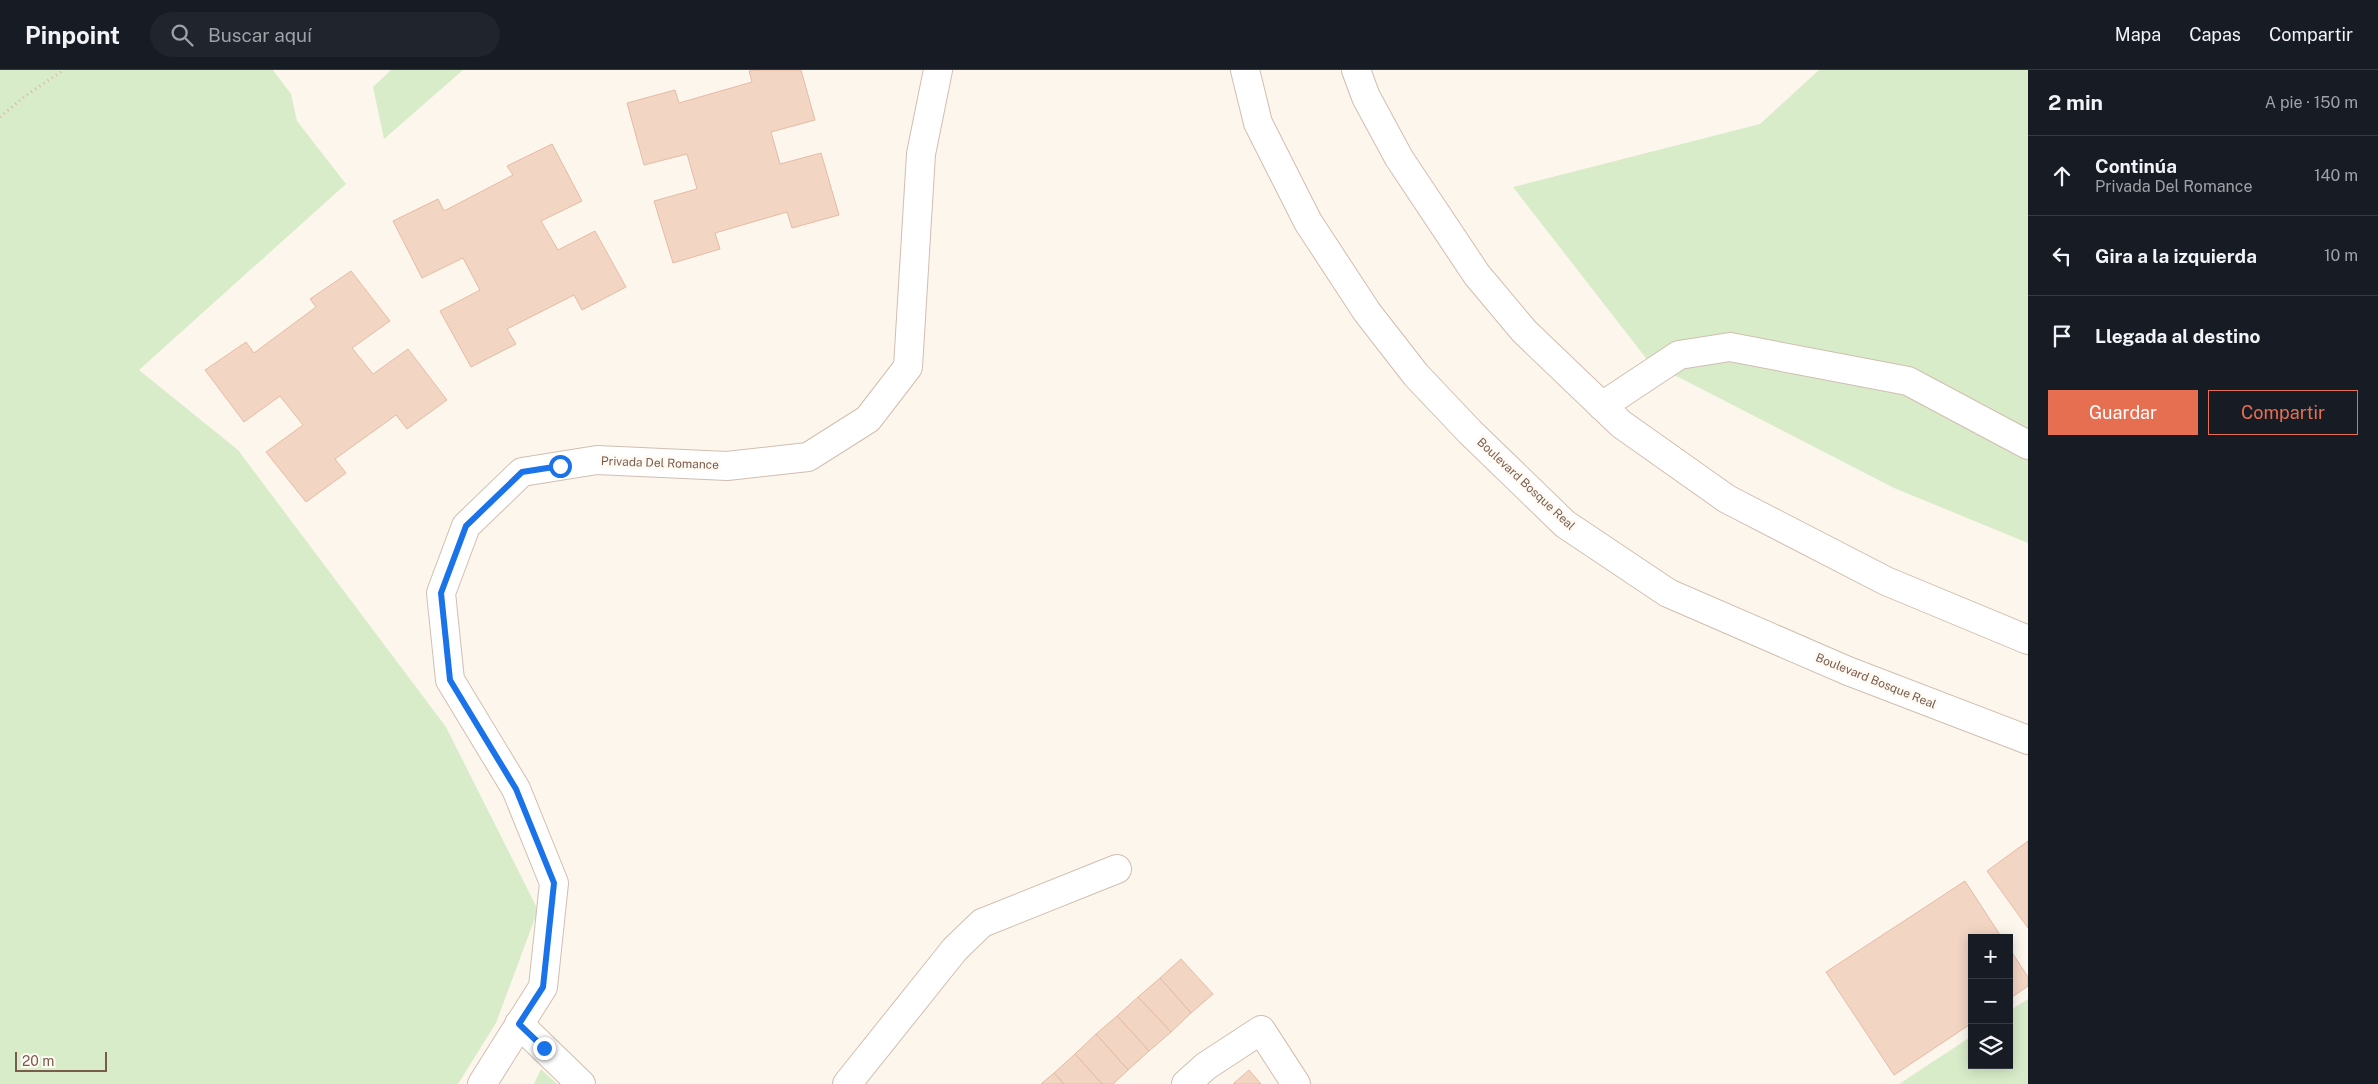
<!DOCTYPE html>
<html lang="es">
<meta charset="utf-8">
<style>
body{margin:0;font-family:"Public Sans",sans-serif;background:#20242c;color:#f1f3f6}
.controls{position:absolute;right:15px;bottom:15px;display:grid;overflow:hidden;border-radius:0px;box-shadow:0 2px 12px #0003}
.controls button{width:45px;height:45px;display:grid;place-items:center;padding:0;border:0;border-bottom:1px solid #363941;background:#171b24;color:#f1f3f6;font:25px sans-serif}
.scale{position:absolute;left:15px;bottom:12px;width:92px;box-sizing:border-box;padding-left:5px;border:2px solid #7a5c4d;border-top:0;font-size:14px;line-height:18px;white-space:nowrap;color:#7a5c4d;-webkit-text-stroke:4px #fffaf3;paint-order:stroke}
.stop{position:absolute;width:15px;height:15px;margin:-11px;border:4px solid #1a73e8;border-radius:50%;background:#fff}
.stop.end{background:#1a73e8;border-color:#fff;box-shadow:0 1px 5px #0008}
.list{margin:0;padding:0;list-style:none}
h2{display:flex;justify-content:space-between;align-items:center;height:65px;margin:0;padding:0 20px;font-size:21px}
h2 small{font-size:16px;font-weight:400;color:#9ea1a6}
.list li{display:grid;grid-template-columns:32px 1fr auto;gap:15px;align-items:center;box-sizing:border-box;height:80px;padding:0 20px;border-top:1px solid #363941}
.list b{display:block;font-size:19px;white-space:nowrap}
.list p{margin:0;font-size:16px;white-space:nowrap;color:#9ea1a6}
.list em{font-size:16px;font-style:normal;color:#9ea1a6}
.actions{display:flex;gap:10px;padding:15px 20px}
.actions a{flex:1;padding:11px 0;border:1px solid #e76f51;border-radius:0px;text-align:center;font-size:18px;color:#e76f51}
.actions .main{background:#e76f51;color:#fff}
.icon{flex:none;width:28px;height:28px;fill:none;stroke:currentColor;stroke-width:2;stroke-linecap:round;stroke-linejoin:round}
.map{position:relative;flex:none;width:2028px;height:1014px;overflow:hidden}
header{display:flex;align-items:center;gap:30px;box-sizing:border-box;height:70px;padding:0 25px;background:#171b24;border-bottom:1px solid #363941}
header strong{font-size:24px}
nav{display:flex;gap:28px;margin-inline-start:auto;font-size:18px}
.search{width:350px;height:45px;background:#20242c;display:flex;align-items:center;gap:12px;box-sizing:border-box;padding:0 18px;border-radius:28px;color:#9ea1a6;font-size:19px}
main{display:flex}
aside{flex:1;background:#171b24}
.map>svg:first-child{display:block}
.green{fill:#d8ecc9}
.building{fill:#f3d5c3;stroke:#e6bba3}
.lines{fill:none;stroke-linecap:round;stroke-linejoin:round}
.minor-casing{stroke:#d1beb0;stroke-width:30}
.path{stroke:#d9b8a5;stroke-width:3;stroke-dasharray:1 4;stroke-linecap:butt}
.minor{stroke:#fff;stroke-width:28}
.route{stroke:#1a73e8;stroke-width:6}
.labels{text-anchor:middle;dominant-baseline:central;stroke-width:5;stroke-linejoin:round;paint-order:stroke}
.street-label{font-size:12px;fill:#7a5c4d;stroke:#fffaf3}
</style>
<header>
<strong>Pinpoint</strong>
<div class="search"><svg class="icon" aria-label="search" viewBox="0 0 24 24"><circle cx="10" cy="10" r="6"/><path d="M15 15l6 6"/></svg>Buscar aquí</div>
<nav><a>Mapa</a><a>Capas</a><a>Compartir</a></nav>
</header>
<main>
<div class="map">
<svg width="2028" height="1014" viewBox="0 0 2028 1014">
<rect width="100%" height="100%" fill="#fdf6ec"/>
<g class="green">
<path d="M0 0H273L291 24 297 51 346 114 139 300 238 380 446 657 538 840 496 953 458 1014H0Z"/>
<path d="M391 0H463L384 69 373 17Z"/>
<path d="M1819 0H2028V473L1894 418 1649 292 1513 117 1760 54Z"/>
<path d="M2028 929V1014H1899L1972 966V995H2009V941Z"/>
<path d="M541 999 557 1014H534Z"/>
</g>
<g class="building">
<path d="M755 0H801L815 50 771 62 780 94 821 83 839 145 792 158 787 142 715 163 720 179 673 193 654 131 697 119 687 84 644 95 627 33 675 20 679 33 752 12 749 1Z"/>
<path d="M552 74 582 131 541 151 558 180 595 161 626 217 582 240 574 225 507 259 516 274 471 297 440 241 480 220 463 188 422 208 393 151 438 129 444 141 513 105 507 96Z"/>
<path d="M351 201 390 251 352 278 373 304 408 279 447 330 407 359 396 345 335 389 346 403 306 432 266 382 303 355 280 326 244 352 205 300 246 272 254 283 316 237 310 229Z"/>
<path d="M2028 771V858L1987 801Z"/>
<path d="M1965 811 2002 868H1972V953L1894 1005 1826 902Z"/>
<path d="M2009 878 2028 907V916L2009 929Z"/>
<path d="M1181 889 1213 924 1191 943 1160 908Z"/>
<path d="M1160 908 1191 943 1171 962 1138 927Z"/>
<path d="M1138 927 1171 962 1149 981 1117 946Z"/>
<path d="M1117 946 1149 981 1128 1000 1096 964Z"/>
<path d="M1096 964 1128 1000 1113 1014H1102L1075 984Z"/>
<path d="M1075 984 1102 1014H1064L1054 1003Z"/>
<path d="M1249 1000 1261 1014H1233Z"/>
<path d="M1054 1003 1064 1014H1041Z"/>
</g>
<g class="lines">
<defs>
<g id="minor">
<path d="M1245 0 1258 53 1308 152 1367 242 1416 305 1470 362 1565 454 1668 523 1848 601 2028 670"/>
<path d="M1356 0 1366 27 1399 88 1477 205 1524 261 1621 354 1727 429 1886 511 2028 570"/>
<path d="M1602 336 1679 285 1730 277 1908 311 2028 375"/>
<path d="M519 954 581 1014"/>
<path d="M482 1014 543 917 554 813 516 719 450 610 441 523 466 456 522 402 597 390 727 396 808 387 868 349 908 297 921 84 938 0"/>
<path d="M847 1014 955 879 982 853 1117 799"/>
<path d="M1186 1014 1206 996 1261 960 1296 1014"/>
</g>
</defs>
<use href="#minor" class="minor-casing"/>
<path class="path" d="M0 47 25 26 64 0"/>
<use href="#minor" class="minor"/>
</g>
<g class="lines">
<path class="route" d="M544 978 519 954 543 917 554 813 516 719 450 610 441 523 466 456 522 402 560 396"/>
</g>
<g class="labels">
<g class="street-label">
<text transform="translate(660 393) rotate(2)">Privada Del Romance</text>
<text transform="translate(1526 414) rotate(43)">Boulevard Bosque Real</text>
<text transform="translate(1876 611) rotate(22)">Boulevard Bosque Real</text>
</g>
</g>
</svg>
<div class="controls">
<button>+</button>
<button>−</button>
<button><svg class="icon" aria-label="layers" viewBox="0 0 24 24"><path d="M12 4l9 5-9 5-9-5zM3 14l9 5 9-5"/></svg></button>
</div>
<div class="scale">20 m</div>
<div class="stop" style="left:560px;top:396px"></div>
<div class="stop end" style="left:544px;top:978px"></div>
</div>
<aside>
<h2>2 min<small>A pie · 150 m</small></h2>
<ul class="list">
<li><svg class="icon" aria-label="ahead" viewBox="0 0 24 24"><path d="M12 20V5M6 11l6-6 6 6"/></svg><div><b>Continúa</b><p>Privada Del Romance</p></div><em>140 m</em></li>
<li><svg class="icon" aria-label="left" viewBox="0 0 24 24"><path d="M17 20v-9H6M10 6l-5 5 5 5"/></svg><div><b>Gira a la izquierda</b></div><em>10 m</em></li>
<li><svg class="icon" aria-label="arrive" viewBox="0 0 24 24"><path d="M6 21V4h12l-3 4 3 4H6"/></svg><div><b>Llegada al destino</b></div></li>
</ul>
<div class="actions"><a class="main">Guardar</a><a>Compartir</a></div>
</aside>
</main>
